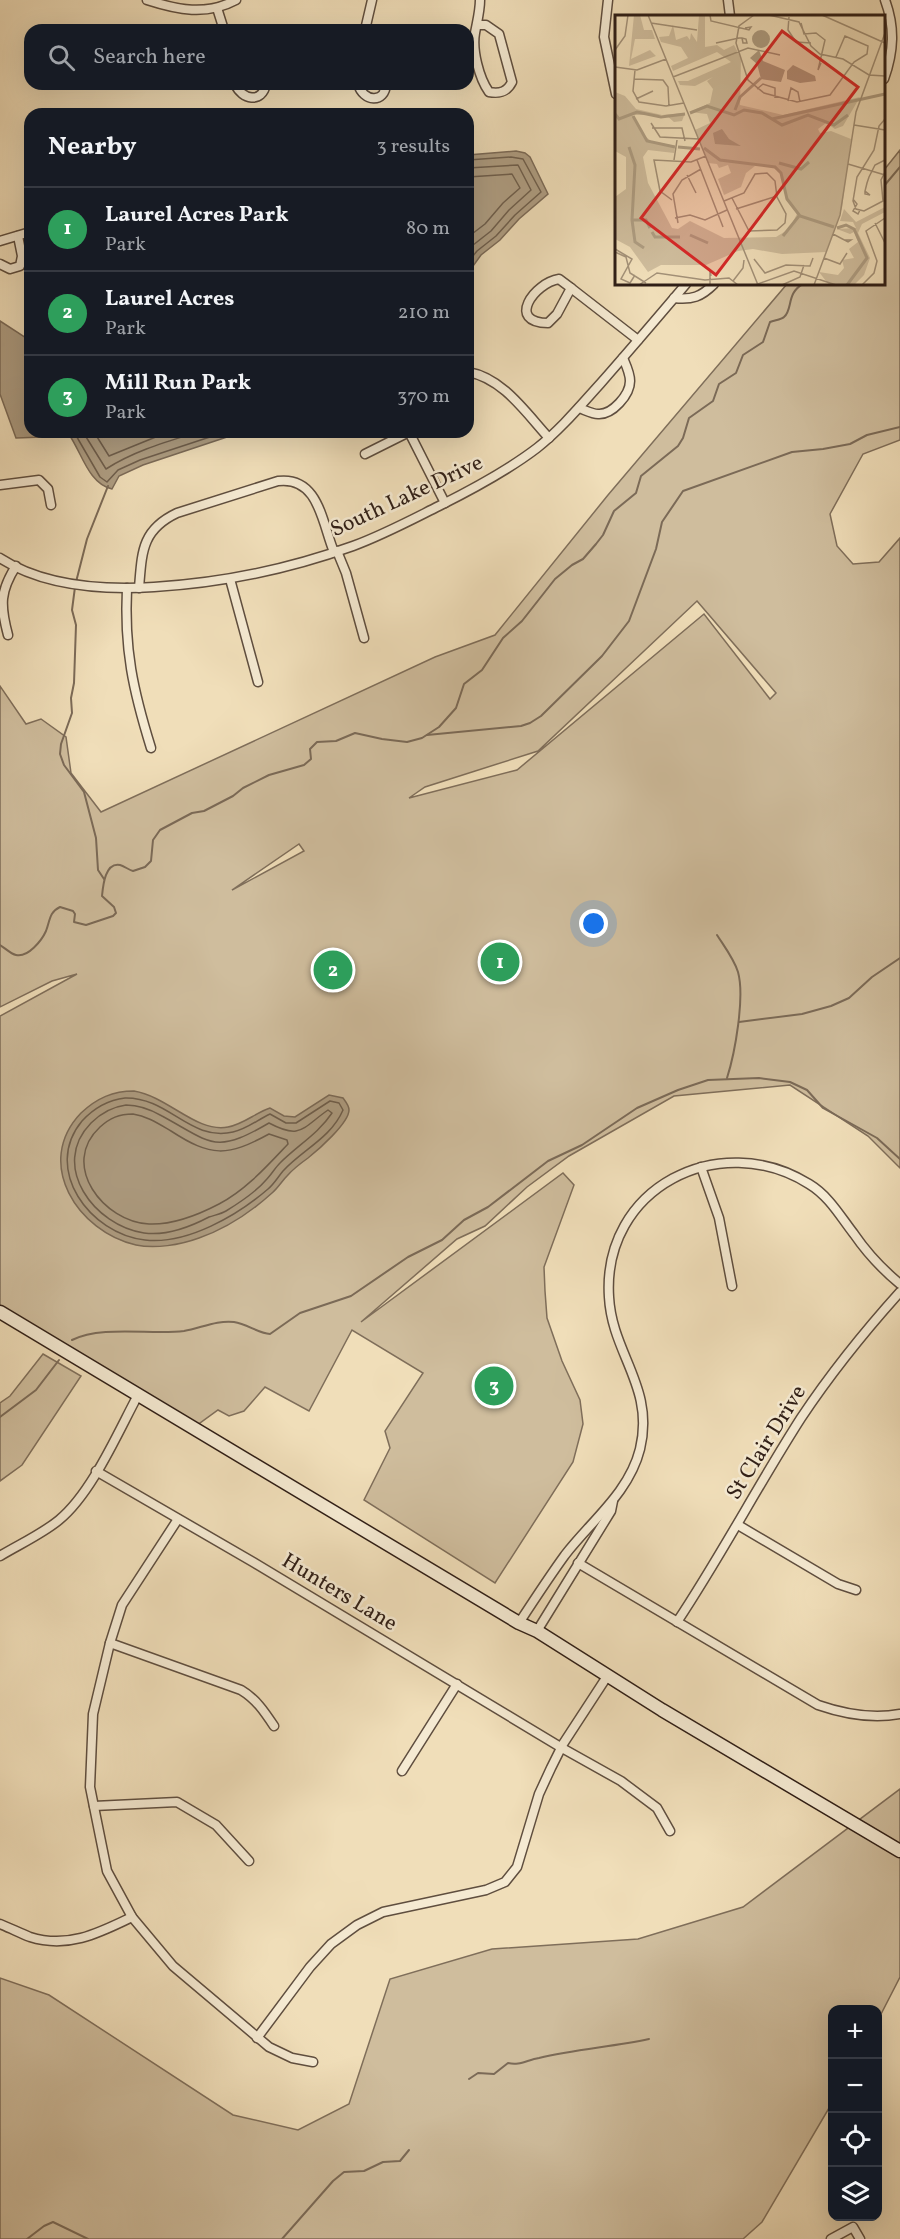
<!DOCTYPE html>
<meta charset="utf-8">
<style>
body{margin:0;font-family:Vollkorn,serif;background:#242831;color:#f1f3f6}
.controls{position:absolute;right:18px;bottom:18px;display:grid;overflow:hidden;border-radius:12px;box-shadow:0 6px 24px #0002}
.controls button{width:54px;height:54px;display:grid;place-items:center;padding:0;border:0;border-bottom:2px solid #363941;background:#171b24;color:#f1f3f6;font:30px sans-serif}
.you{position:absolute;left:594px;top:924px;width:21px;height:21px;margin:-15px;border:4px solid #fff;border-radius:50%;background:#1a73e8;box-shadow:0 0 0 9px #1a73e833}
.badge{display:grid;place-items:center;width:39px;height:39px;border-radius:50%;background:#d93025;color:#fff;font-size:20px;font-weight:700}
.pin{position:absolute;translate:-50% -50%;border:3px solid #fff;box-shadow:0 2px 6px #0006}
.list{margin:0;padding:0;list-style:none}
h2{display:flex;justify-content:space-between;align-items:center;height:78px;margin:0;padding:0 24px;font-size:26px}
h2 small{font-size:20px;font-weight:400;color:#9ea1a6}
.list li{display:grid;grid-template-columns:39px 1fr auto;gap:18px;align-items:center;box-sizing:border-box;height:84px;padding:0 24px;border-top:2px solid #363941}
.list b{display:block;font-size:22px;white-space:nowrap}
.list p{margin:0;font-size:20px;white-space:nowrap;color:#9ea1a6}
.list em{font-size:20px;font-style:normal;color:#9ea1a6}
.icon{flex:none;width:33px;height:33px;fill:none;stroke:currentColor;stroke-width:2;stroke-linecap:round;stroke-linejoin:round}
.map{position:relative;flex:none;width:900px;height:2239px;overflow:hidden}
.search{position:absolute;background:#171b24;box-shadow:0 6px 24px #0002;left:24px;top:24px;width:450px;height:66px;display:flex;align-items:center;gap:15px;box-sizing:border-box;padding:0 21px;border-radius:18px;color:#9ea1a6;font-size:22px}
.panel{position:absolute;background:#171b24;box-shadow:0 6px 24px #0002;left:24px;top:108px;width:450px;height:330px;border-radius:18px}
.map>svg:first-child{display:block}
.green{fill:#cfbd9d;stroke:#7f6e5a;stroke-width:1.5;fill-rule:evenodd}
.water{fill:#ae9d82;stroke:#7b6a57;stroke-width:1.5}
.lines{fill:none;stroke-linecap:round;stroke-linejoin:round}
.shore{stroke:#6e5e4c;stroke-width:1.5}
.stream{stroke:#7b6a57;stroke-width:2}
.street-casing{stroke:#5f4e3f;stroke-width:11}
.secondary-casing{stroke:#2f1e16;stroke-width:15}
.street{stroke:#f5ead2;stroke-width:8}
.secondary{stroke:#f5ead2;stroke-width:12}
.labels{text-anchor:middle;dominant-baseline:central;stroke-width:5;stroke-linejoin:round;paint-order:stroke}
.street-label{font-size:22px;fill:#2f1e16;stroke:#f5ead2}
.inset-river{fill:none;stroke:#ae9d82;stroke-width:3}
.inset-road{fill:none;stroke:#a39178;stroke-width:1.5}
.view{fill:#d62828;fill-opacity:0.15;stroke:#d62828;stroke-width:3}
.inset-edge{fill:none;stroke:#2f1e16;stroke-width:3}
</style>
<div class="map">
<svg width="900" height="2239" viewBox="0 0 900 2239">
<rect width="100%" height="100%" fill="#f0deb9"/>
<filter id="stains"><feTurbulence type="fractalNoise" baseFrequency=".00333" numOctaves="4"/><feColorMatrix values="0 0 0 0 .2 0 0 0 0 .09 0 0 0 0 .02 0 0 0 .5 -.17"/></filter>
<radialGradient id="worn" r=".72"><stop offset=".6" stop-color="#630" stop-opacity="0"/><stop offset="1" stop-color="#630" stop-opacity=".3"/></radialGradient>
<g class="green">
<path d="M900 150V440L863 454 830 514 837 546 853 564 879 562 900 538V1168L868 1136 790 1085 674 1096 569 1156 527 1187 485 1226 457 1239 361 1322 563 1173 574 1185 544 1267 545 1291 547 1318 562 1361 580 1400 583 1424 573 1462 495 1583 364 1500 390 1448 385 1431 423 1373 352 1330 309 1411 265 1387 244 1411 229 1416 218 1410 193 1428 0 1313V1016L77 974 52 981 0 1007V686L26 724 41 719 66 737 71 773 101 812 435 657 495 635 608 495 787 284H884V170ZM697 601 776 693 770 699 704 614 517 770 409 798 425 787 538 751ZM299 844 304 851 232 890Z"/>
<path d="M43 1354 81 1376 22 1465 0 1481V1403L10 1396Z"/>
<path d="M900 1789V1977L878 2020V2010H832V2103L762 2222 743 2239H0V1978L49 1995 233 2115 298 2130 349 2104 390 1979 492 1949 638 1939 743 1907Z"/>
</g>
<g class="water">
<path d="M516 151 525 153 530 157 548 194 519 219 500 240 481 255 468 273V155Z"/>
<path d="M0 321 26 338 30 336V432H242L143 465 119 476 112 489C89 484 82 454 70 436L16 438 0 394Z"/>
<path d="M134 1091C169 1097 196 1133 228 1127 244 1124 255 1113 270 1108L284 1116 295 1117 329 1095 343 1098C345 1101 349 1105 349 1110 349 1123 318 1150 308 1158 301 1163 293 1169 287 1176 282 1181 278 1188 272 1193 251 1212 225 1229 199 1238 180 1245 155 1249 136 1245 78 1232 33 1163 81 1113 97 1098 113 1091 134 1091Z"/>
</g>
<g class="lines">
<g class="shore">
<path d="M468 160 511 157 523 159 541 192 515 215 496 236 477 251 468 262"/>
<path d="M468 168 518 165 531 190 509 210 491 231 468 249"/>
<path d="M468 177 512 174 520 188 503 203 485 224 468 237"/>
<path d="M74 432 100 477 107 482 118 470 140 460 225 432"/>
<path d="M83 432 106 469C134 451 166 442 198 432"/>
<path d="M94 432 109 456 168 432"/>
<path d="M125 1098C169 1097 190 1142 233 1132 247 1129 257 1120 270 1114L286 1123H296L330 1101 339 1103 343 1110C331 1138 302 1150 283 1171 278 1177 274 1184 268 1189 238 1215 187 1245 145 1240 90 1234 42 1169 82 1121 94 1108 108 1100 125 1098Z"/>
<path d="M126 1105C140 1105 150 1109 162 1116 212 1143 214 1155 269 1123 301 1140 302 1128 328 1110L332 1113C318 1134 298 1145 280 1163 275 1168 271 1175 266 1180 256 1192 239 1203 226 1211 221 1214 215 1215 209 1217 190 1227 166 1236 144 1233 95 1226 49 1166 91 1123 101 1113 111 1107 126 1105Z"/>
<path d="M133 1114C147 1116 159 1124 171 1131 211 1157 227 1157 269 1134L287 1140 288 1144C268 1165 246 1190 219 1204 198 1215 173 1225 149 1224 104 1222 59 1165 100 1127 110 1118 119 1114 133 1114Z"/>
</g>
<g class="stream">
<path d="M884 186 900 167"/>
<path d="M76 582 87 539 108 486"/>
<path d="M75 587 72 610 76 625 74 683 71 698 72 713 61 744 60 754 64 765 84 792 96 838 98 870 104 879"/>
<path d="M427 735 521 726 530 723 541 716 602 656 629 621 656 549 662 522 683 491 792 452 823 449 850 444 867 435 900 427"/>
<path d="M717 935C724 946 734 959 738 972 745 997 735 1053 727 1078"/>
<path d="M0 945C5 948 11 954 16 955 28 958 42 940 46 931 50 921 49 912 60 907L73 911 75 914 74 922 86 925 113 916 116 913 114 907 102 896C103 886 105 862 120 865 124 866 129 870 133 871L145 867 151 861 153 840 160 830 192 813 204 811 233 796 243 788 269 775 304 765 311 759 310 749 317 742 336 741 355 733 382 739 407 742 422 738 439 727 456 708 464 684 482 670 503 638 522 621 555 579 572 565 583 559 596 544 603 535 614 511 636 493 641 476 678 446 683 438 689 418 713 401 719 384 736 373 743 355 763 342 770 322C774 320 781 320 784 317 793 310 786 293 803 284"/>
<path d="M739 1022 802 1014 831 1006 849 998 872 977 900 958"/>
<path d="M72 1340C102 1325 151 1335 184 1331 201 1328 217 1320 234 1322 247 1324 258 1333 270 1334L300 1313 351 1296 408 1257 442 1240 464 1220 488 1207 548 1161 582 1145 637 1108 678 1090 708 1080 759 1078 790 1082 807 1090 823 1108 877 1138 900 1159"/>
<path d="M0 1417 36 1390 59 1360"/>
<path d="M469 2079 478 2073 494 2074 508 2063C519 2066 527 2060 539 2058 575 2049 612 2047 649 2039"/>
<path d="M27 2239 44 2226 53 2222 88 2239"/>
<path d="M282 2239 333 2181 344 2172 364 2171 383 2162 400 2161 409 2150"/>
</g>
<defs>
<g id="street">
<path d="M147 0C178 10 206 16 236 0"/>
<path d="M608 0 604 37 616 94"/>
<path d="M728 0 730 16"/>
<path d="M217 8 224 30"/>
<path d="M477 25H486L499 34 512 82C507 92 500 94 489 92 479 78 472 50 475 33 477 22 480 11 480 0"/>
<path d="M365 30 372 0"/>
<path d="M884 79C894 51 895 27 885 0"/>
<path d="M235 84C242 100 262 104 266 84"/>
<path d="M358 84C363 102 385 104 386 84"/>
<path d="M0 241 30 232"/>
<path d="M0 264 10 269 20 266 22 256 18 236"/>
<path d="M559 279 571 288 557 314 548 323C506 323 534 283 559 279Z"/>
<path d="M571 288 638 340"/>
<path d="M674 298C692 300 701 297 714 284"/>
<path d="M468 372C503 378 526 413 549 438"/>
<path d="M579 408C585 410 592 414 598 414 612 415 630 395 630 381 630 373 626 365 623 358"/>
<path d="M409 432 445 503"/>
<path d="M365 454 409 432"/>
<path d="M0 485 39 480 48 489 51 505"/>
<path d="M337 551 346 573 364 638"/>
<path d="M0 558C43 586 104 590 154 587 222 583 289 569 353 546 383 535 411 520 439 506 473 489 507 471 537 448 561 429 580 406 600 384 629 351 658 317 686 284"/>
<path d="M230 579 258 682"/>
<path d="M127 588C124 649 133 690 151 748"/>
<path d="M139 588C142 553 141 530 177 513L278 481C319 476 322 523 334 552"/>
<path d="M8 635C0 605 0 591 16 566"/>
<path d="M701 1167 719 1218 732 1286"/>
<path d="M96 1471 253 1562 562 1748 621 1781 657 1808 670 1831"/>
<path d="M178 1519 122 1605 110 1643 93 1714 90 1787 107 1871 132 1917 173 1966 269 2047 292 2058 313 2062"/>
<path d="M738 1525 838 1584 856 1590"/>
<path d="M0 1556C20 1544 42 1534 59 1520 92 1493 118 1432 138 1395"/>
<path d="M578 1563 818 1705C844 1714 873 1719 900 1714"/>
<path d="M677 1622C721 1556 758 1485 801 1418 831 1373 864 1332 900 1292"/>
<path d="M519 1623C534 1600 549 1577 565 1555 591 1521 629 1493 640 1449 655 1387 612 1354 609 1297 602 1188 719 1128 809 1184 829 1196 840 1216 854 1234 867 1253 882 1269 900 1284"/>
<path d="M537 1631 611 1511 613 1501"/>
<path d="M110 1643 241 1690C256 1699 264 1711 274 1726"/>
<path d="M402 1771 457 1684"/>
<path d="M94 1806 177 1802 216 1825 249 1861"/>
<path d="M0 1924C10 1928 20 1933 30 1937 68 1949 99 1933 132 1917"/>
<path d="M257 2038 310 1967 331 1944 357 1925 383 1912 486 1890 505 1882 517 1867 539 1794 551 1768 563 1744 608 1675"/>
<path d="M831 2239 853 2227 860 2239"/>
</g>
<path id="secondary" d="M0 1312 519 1623 537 1631 662 1710 900 1851"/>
</defs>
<use href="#street" class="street-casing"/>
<use href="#secondary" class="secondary-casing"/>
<use href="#street" class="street"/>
<use href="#secondary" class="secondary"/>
</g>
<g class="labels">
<g class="street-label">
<text transform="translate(407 497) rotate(-25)">South Lake Drive</text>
<text transform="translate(767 1443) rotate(-58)">St Clair Drive</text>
<text transform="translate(339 1593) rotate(31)">Hunters Lane</text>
</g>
</g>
<g transform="translate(615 15)">
<rect width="270" height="270" fill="#f0deb9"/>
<path d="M19 0H25L29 15H37L40 24H20L16 44 35 35 41 41 14 51ZM84 0H90V32L102 30 109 35 119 30 126 43 125 90 168 100 245 82 228 111 220 114 211 108 203 114 205 118 216 116 236 124 227 193 211 237 167 239 138 234 123 236 91 250H46L33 257 15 232 0 224V182L11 174V142L0 136V77L10 81 21 94 47 100 70 98 67 106 59 107 51 100H18L26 118 36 126 60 131 59 138 33 135 28 142 33 168 57 213 63 214 75 206 109 223 161 222 174 214 182 199 171 184 165 157 154 150 135 149 140 151 131 158 126 172 109 180 103 164 116 158 113 150 104 153 102 149 93 148 80 115 95 108 92 99 75 97 95 88 98 74 92 66 98 62 80 71 65 70 63 66H73L116 47 102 37 58 56 56 51 73 43 66 32 46 27 44 22 54 21 58 10 61 25 72 21 75 25 76 18 82 27ZM270 192V197L247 209 243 218 255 243 249 260 239 270H214L204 257 223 260 229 253 227 245 239 243 234 234 243 227 239 217 235 219 222 214 241 213 238 207 225 206 229 194 241 207Z" fill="#cfbd9d"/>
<path d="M137 24a9 9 0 1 1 18 0a9 9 0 1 1-18 0ZM144 35 148 46 170 55 166 67 146 64 142 49 135 43ZM178 50 200 61 201 66 185 68 172 64V56ZM107 114 114 124 126 131 100 129 98 118Z" fill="#ae9d82"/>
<path class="inset-river" d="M120 95 125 82 146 63M75 98 92 91 119 100 129 95 147 98 167 110 193 100 219 110 233 100M0 99 4 104 22 97 46 102 70 99M18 101 32 126 60 132M157 104 270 79M14 132 20 150 17 205 20 227 29 233M63 132 85 134M89 133 105 145 160 152 166 158 172 184 185 201 219 212M164 148 186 154 194 147M17 205H31L35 213M222 213 231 210 239 214 252 243 232 270M37 217 40 222H65M75 220 93 228M168 221 184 201"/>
<path class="inset-road" d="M33 0 143 270M95 0 96 6 134 15 136 12 130 13M139 0 124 11 121 28 133 65 149 78 182 87 215 80 239 47 252 39 253 31 230 21 221 42M154 0 184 7 196 31 205 39 228 44 254 60 270 61M207 0 270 28M174 2 173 15 181 27 196 28M36 8 82 15M186 8 189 19 201 18 210 25 203 55 206 48M101 28 124 23H127L131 24 132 28H128L127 23M0 35 10 21 13 0M0 52 22 55 51 44M20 55 18 76 24 87 51 91 69 88M58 62 133 33 165 40M19 64 48 65 53 72 54 91M142 74 148 69 160 73V83M21 84 38 76M173 86 176 73 183 77 185 87M270 104 264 111 259 135 242 162 238 186 241 194 249 196 268 186 266 165 270 157M36 108 45 122 84 124M239 110 270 115M37 113H67L70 126M59 145 62 125M82 145 108 212M233 149 270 160M72 160 81 178M250 176 255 180 250 179V176L252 168 254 162 260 150 270 145M238 184 242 189 238 196 243 199 245 195M57 185 45 176 39 145 76 147 91 141M109 186 129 178 140 159 152 158 160 166 162 182 171 199 170 208 162 215 134 216 117 183M121 194 162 181M60 203 75 200 90 205 112 195M63 208 58 179 67 165 86 154M260 208 270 228M218 219 233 227 236 225H229M0 234 17 244 6 264 15 268 20 260M0 237 11 242 15 258 31 268M209 243 225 249 232 238M139 244 150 258 171 250 195 251 198 243M118 266 128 253 129 245M24 270 42 258 90 265 114 263 123 270M95 270V256L96 261M140 270 179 256 221 270M167 270 185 262 189 250M199 270 225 200 241 97 270 18M247 270 259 258 262 246 251 216 270 203"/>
<path class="view" d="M167 16 243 72 101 260 26 203Z"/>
<rect width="270" height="270" class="inset-edge"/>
</g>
<rect width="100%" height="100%" filter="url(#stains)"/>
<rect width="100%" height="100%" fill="url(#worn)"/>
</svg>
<div class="controls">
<button>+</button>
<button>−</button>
<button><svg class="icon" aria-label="locate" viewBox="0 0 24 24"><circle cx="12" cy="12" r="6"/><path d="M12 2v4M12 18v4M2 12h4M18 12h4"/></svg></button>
<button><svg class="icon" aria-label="layers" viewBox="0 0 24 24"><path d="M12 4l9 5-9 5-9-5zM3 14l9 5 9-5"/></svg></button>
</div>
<div class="you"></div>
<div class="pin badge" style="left:500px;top:962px;background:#2e9e5b">1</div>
<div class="pin badge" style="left:333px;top:970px;background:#2e9e5b">2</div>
<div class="pin badge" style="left:494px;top:1386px;background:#2e9e5b">3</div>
<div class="search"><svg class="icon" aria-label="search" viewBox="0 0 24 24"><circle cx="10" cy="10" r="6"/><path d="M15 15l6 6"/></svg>Search here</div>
<section class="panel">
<h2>Nearby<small>3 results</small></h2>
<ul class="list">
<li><span class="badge" style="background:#2e9e5b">1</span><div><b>Laurel Acres Park</b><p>Park</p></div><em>80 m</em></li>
<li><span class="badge" style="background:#2e9e5b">2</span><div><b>Laurel Acres</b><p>Park</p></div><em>210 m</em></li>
<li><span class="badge" style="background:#2e9e5b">3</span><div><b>Mill Run Park</b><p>Park</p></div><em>370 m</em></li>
</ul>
</section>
</div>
